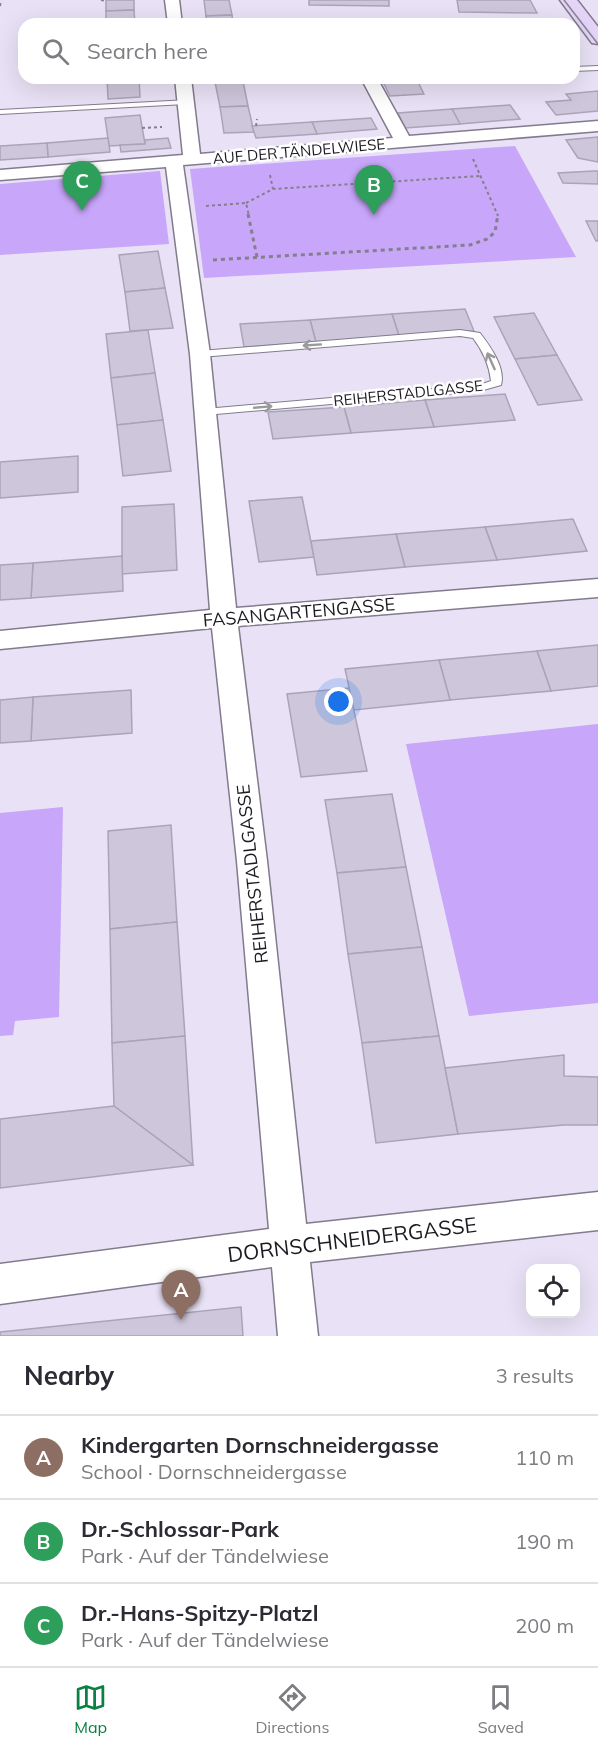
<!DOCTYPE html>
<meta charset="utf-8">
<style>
body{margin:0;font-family:Mulish,sans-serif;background:#f7f7f7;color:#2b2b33}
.controls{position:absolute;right:18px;bottom:18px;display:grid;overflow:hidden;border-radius:12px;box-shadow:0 6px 24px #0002}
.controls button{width:54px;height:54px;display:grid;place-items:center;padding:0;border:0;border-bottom:2px solid #e1e1e2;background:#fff;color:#2b2b33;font:30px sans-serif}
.you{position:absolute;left:339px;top:702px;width:21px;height:21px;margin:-15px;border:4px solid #fff;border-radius:50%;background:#1a73e8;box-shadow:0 0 0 9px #1a73e833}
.badge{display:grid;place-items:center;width:39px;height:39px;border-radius:50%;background:#0b8043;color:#fff;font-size:20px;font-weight:700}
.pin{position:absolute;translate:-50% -50px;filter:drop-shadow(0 2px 3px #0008)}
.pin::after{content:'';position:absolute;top:32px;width:21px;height:18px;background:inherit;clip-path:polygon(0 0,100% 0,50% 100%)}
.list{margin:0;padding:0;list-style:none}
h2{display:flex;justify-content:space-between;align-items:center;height:78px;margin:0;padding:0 24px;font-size:26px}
h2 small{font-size:20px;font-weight:400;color:#7c7c81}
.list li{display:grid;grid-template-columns:39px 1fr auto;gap:18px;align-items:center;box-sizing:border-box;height:84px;padding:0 24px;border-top:2px solid #e1e1e2}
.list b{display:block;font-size:22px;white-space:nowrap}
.list p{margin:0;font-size:20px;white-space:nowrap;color:#7c7c81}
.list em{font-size:20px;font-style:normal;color:#7c7c81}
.icon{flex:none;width:33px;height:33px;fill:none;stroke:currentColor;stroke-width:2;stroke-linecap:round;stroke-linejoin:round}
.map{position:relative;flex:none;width:598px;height:1336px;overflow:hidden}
.search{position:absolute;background:#fff;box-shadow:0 6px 24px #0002;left:18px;right:18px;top:18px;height:66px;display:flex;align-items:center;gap:15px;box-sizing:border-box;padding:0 21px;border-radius:18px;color:#7c7c81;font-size:22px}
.sheet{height:330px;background:#fff}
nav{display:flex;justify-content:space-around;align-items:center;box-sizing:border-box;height:84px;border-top:2px solid #e1e1e2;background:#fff;font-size:16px;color:#7c7c81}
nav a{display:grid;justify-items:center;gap:3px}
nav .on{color:#0b8043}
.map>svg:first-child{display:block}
.green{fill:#c8a6fa}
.building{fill:#cec7db;stroke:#aba4b7;stroke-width:1.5}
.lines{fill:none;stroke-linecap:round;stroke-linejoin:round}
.service-casing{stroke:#827b8d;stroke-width:2}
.minor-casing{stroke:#827b8d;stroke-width:3}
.secondary-casing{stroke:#827b8d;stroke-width:3}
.path-far1{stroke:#847f8d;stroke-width:2;stroke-dasharray:3 3;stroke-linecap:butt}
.path{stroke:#847f8d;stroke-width:3;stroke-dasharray:4 4;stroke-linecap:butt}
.service{fill:#fff;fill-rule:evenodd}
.minor{fill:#fff;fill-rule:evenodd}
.secondary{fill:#e4d4f8;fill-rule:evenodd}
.tram{stroke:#888391;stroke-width:1.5}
.oneway{stroke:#99989b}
.labels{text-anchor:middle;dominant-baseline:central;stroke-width:5;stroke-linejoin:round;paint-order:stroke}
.far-street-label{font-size:15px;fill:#1c1920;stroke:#fff}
.street-label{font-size:18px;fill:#1c1920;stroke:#fff}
.near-street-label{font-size:21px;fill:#1c1920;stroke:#fff}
</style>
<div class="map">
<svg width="598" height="1336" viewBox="0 0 598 1336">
<rect width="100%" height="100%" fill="#e9e2f6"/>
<g class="green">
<path d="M515 146 576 257 204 278 190 169Z"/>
<path d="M160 171 169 244 0 255V184Z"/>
<path d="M598 724V1003L469 1016 406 744Z"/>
<path d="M63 807 59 1017 15 1021 13 1035 0 1036V813Z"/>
</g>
<g class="building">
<path d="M134 0V10L106 11V0Z"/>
<path d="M204 0H229L232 15 206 16Z"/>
<path d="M309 0H389V6L309 5Z"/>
<path d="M457 0H530L537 13 459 12Z"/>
<path d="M134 10 135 24H106V11Z"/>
<path d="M232 15 233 24H207L206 16Z"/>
<path d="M107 78H139L140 97 108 99Z"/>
<path d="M215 78H243V81L215 82Z"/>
<path d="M381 78H416L424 94 390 96Z"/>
<path d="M243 81 248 106 220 107 215 82Z"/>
<path d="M598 91V111L556 115 546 102 571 100 566 94Z"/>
<path d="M510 105 520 119 460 124 452 109Z"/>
<path d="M248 106 254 132 224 133 220 107Z"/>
<path d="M452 109 460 124 405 128 398 113Z"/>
<path d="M140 115 145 144 109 146 105 118Z"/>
<path d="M371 118 377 129 317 134 312 122Z"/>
<path d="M312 122 317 134 256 138 252 126Z"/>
<path d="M598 137V162L578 158 566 140Z"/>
<path d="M108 138 110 152 48 157 47 143Z"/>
<path d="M168 138 171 148 121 152 120 145 145 144V140Z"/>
<path d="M47 143 48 157 0 160V146Z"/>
<path d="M594 171H598V184L563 183 558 173Z"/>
<path d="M586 221H598V241H596Z"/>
<path d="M158 251 165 288 125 292 119 255Z"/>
<path d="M165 288 173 328 130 331 125 292Z"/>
<path d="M465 309 474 331 399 336 392 314Z"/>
<path d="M534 313 557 355 515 359 494 317Z"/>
<path d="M392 314 399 336 316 342 310 320Z"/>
<path d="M310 320 316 342 244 347 240 324Z"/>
<path d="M148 330 155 373 111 378 106 334Z"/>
<path d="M557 355 582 400 538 405 515 359Z"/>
<path d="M155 373 163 420 117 425 111 378Z"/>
<path d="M505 394 515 420 434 427 425 400Z"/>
<path d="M425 400 434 427 351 433 344 407Z"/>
<path d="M344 407 351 433 273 439 268 412Z"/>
<path d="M163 420 171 471 123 476 117 425Z"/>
<path d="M78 456V492L0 498V462Z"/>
<path d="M302 497 314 557 259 562 249 501Z"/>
<path d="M174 504 177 570 122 574V507Z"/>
<path d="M573 519 587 551 497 560 485 527Z"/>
<path d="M485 527 497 560 405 567 396 534Z"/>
<path d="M396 534 405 567 317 575 311 541Z"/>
<path d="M122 556 123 591 31 598 33 563Z"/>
<path d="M33 563 31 598 0 600V565Z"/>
<path d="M598 645V686L551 691 537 651Z"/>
<path d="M537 651 551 691 450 700 439 660Z"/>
<path d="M439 660 450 700 354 710 345 669Z"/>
<path d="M349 688 367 771 301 777 287 694Z"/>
<path d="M131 690 132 733 31 741 33 697Z"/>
<path d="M33 697 31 741 0 743V700Z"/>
<path d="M392 794 406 867 337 873 325 800Z"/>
<path d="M171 825 177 922 110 929 108 831Z"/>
<path d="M406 867 422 947 348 954 337 873Z"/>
<path d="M177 922 185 1036 112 1043 110 929Z"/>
<path d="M422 947 439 1036 362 1043 348 954Z"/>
<path d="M185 1036 193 1165 114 1106 112 1043Z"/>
<path d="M439 1036 458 1134 376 1143 362 1043Z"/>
<path d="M564 1055V1076L598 1077V1125H564L458 1134 445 1068Z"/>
<path d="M114 1106 193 1165 0 1188V1119Z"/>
<path d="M241 1307 243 1336H0V1332Z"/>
</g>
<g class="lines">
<defs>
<g id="service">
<path d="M334 22H442L446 24H330Z"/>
<path d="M598 66V70L574 71V67Z"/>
<path d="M189 100 190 102 186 104 0 114V110Z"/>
<path d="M460 330 480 333C490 346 506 368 501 385L480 391 205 415 200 412 205 409 479 385 491 381C489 365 483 351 473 338L460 336 200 357 195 354 200 351Z"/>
</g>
<g id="minor">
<path d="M165 0H179L182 24H168Z"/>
<path d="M175 78H191L200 154 393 138 361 78H377L409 136 598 121V131L183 165 210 354 236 608 598 579V597L238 626 267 861 306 1224 598 1192V1230L310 1262 318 1336H278L272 1267 0 1304V1264L269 1229 237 861 212 628 0 649V631L210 610 190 354 166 167 0 180V170L183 155Z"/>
</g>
<path id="secondary" d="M560 0H577L598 27V44L592 43Z"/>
</defs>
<use href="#service" class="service-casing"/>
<use href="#minor" class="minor-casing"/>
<use href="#secondary" class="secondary-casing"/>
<g class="path-far1">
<path d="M101 0 106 1"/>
<path d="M0 6 1 0"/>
<path d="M135 20H150"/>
<path d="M256 126 257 119"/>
<path d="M142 128 162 127"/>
<path d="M473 159 498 216"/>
<path d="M270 175 273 189"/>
<path d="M246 203 273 189 480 176"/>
<path d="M206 206 246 203 249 216"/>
</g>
<g class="path">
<path d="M248 214 257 257"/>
<path d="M213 260 470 245 487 239 495 232 498 214"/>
</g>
<use href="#service" class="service"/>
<use href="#minor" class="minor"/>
<use href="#secondary" class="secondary"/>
<path class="tram" d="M564 0 598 44"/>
</g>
<defs><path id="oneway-shaft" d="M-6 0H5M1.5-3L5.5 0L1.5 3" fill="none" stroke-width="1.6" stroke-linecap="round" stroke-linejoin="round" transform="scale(1.5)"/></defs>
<g class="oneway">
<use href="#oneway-shaft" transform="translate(312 345) rotate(176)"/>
<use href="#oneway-shaft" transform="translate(491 361) rotate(-114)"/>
<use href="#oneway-shaft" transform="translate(263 407) rotate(-5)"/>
</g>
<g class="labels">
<g class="far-street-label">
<text transform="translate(299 151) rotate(-5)">AUF DER TÄNDELWIESE</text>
<text transform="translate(408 393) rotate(-6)">REIHERSTADLGASSE</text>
</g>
<g class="street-label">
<text transform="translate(299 612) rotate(-5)">FASANGARTENGASSE</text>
<text transform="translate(252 874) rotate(-96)">REIHERSTADLGASSE</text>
</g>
<g class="near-street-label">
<text transform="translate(352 1239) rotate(-7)">DORNSCHNEIDERGASSE</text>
</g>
</g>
</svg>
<div class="controls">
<button><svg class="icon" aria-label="locate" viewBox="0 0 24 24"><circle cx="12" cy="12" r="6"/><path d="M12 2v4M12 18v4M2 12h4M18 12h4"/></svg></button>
</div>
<div class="you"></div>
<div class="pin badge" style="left:181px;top:1320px;background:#8d6e63">A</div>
<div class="pin badge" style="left:374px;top:215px;background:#2e9e5b">B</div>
<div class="pin badge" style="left:82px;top:211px;background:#2e9e5b">C</div>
<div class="search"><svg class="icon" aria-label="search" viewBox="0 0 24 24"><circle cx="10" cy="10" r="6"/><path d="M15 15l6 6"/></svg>Search here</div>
</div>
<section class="sheet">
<h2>Nearby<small>3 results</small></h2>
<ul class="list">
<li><span class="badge" style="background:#8d6e63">A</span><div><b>Kindergarten Dornschneidergasse</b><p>School · Dornschneidergasse</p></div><em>110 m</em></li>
<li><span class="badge" style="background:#2e9e5b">B</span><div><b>Dr.-Schlossar-Park</b><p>Park · Auf der Tändelwiese</p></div><em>190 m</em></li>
<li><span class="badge" style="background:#2e9e5b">C</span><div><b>Dr.-Hans-Spitzy-Platzl</b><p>Park · Auf der Tändelwiese</p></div><em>200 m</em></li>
</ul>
</section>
<nav>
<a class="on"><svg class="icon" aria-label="map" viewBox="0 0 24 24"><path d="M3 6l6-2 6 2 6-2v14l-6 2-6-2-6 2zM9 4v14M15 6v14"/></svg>Map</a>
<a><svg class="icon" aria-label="directions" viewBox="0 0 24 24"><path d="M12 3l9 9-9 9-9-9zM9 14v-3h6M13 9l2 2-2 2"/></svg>Directions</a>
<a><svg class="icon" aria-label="saved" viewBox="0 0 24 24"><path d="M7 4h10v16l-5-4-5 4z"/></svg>Saved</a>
</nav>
